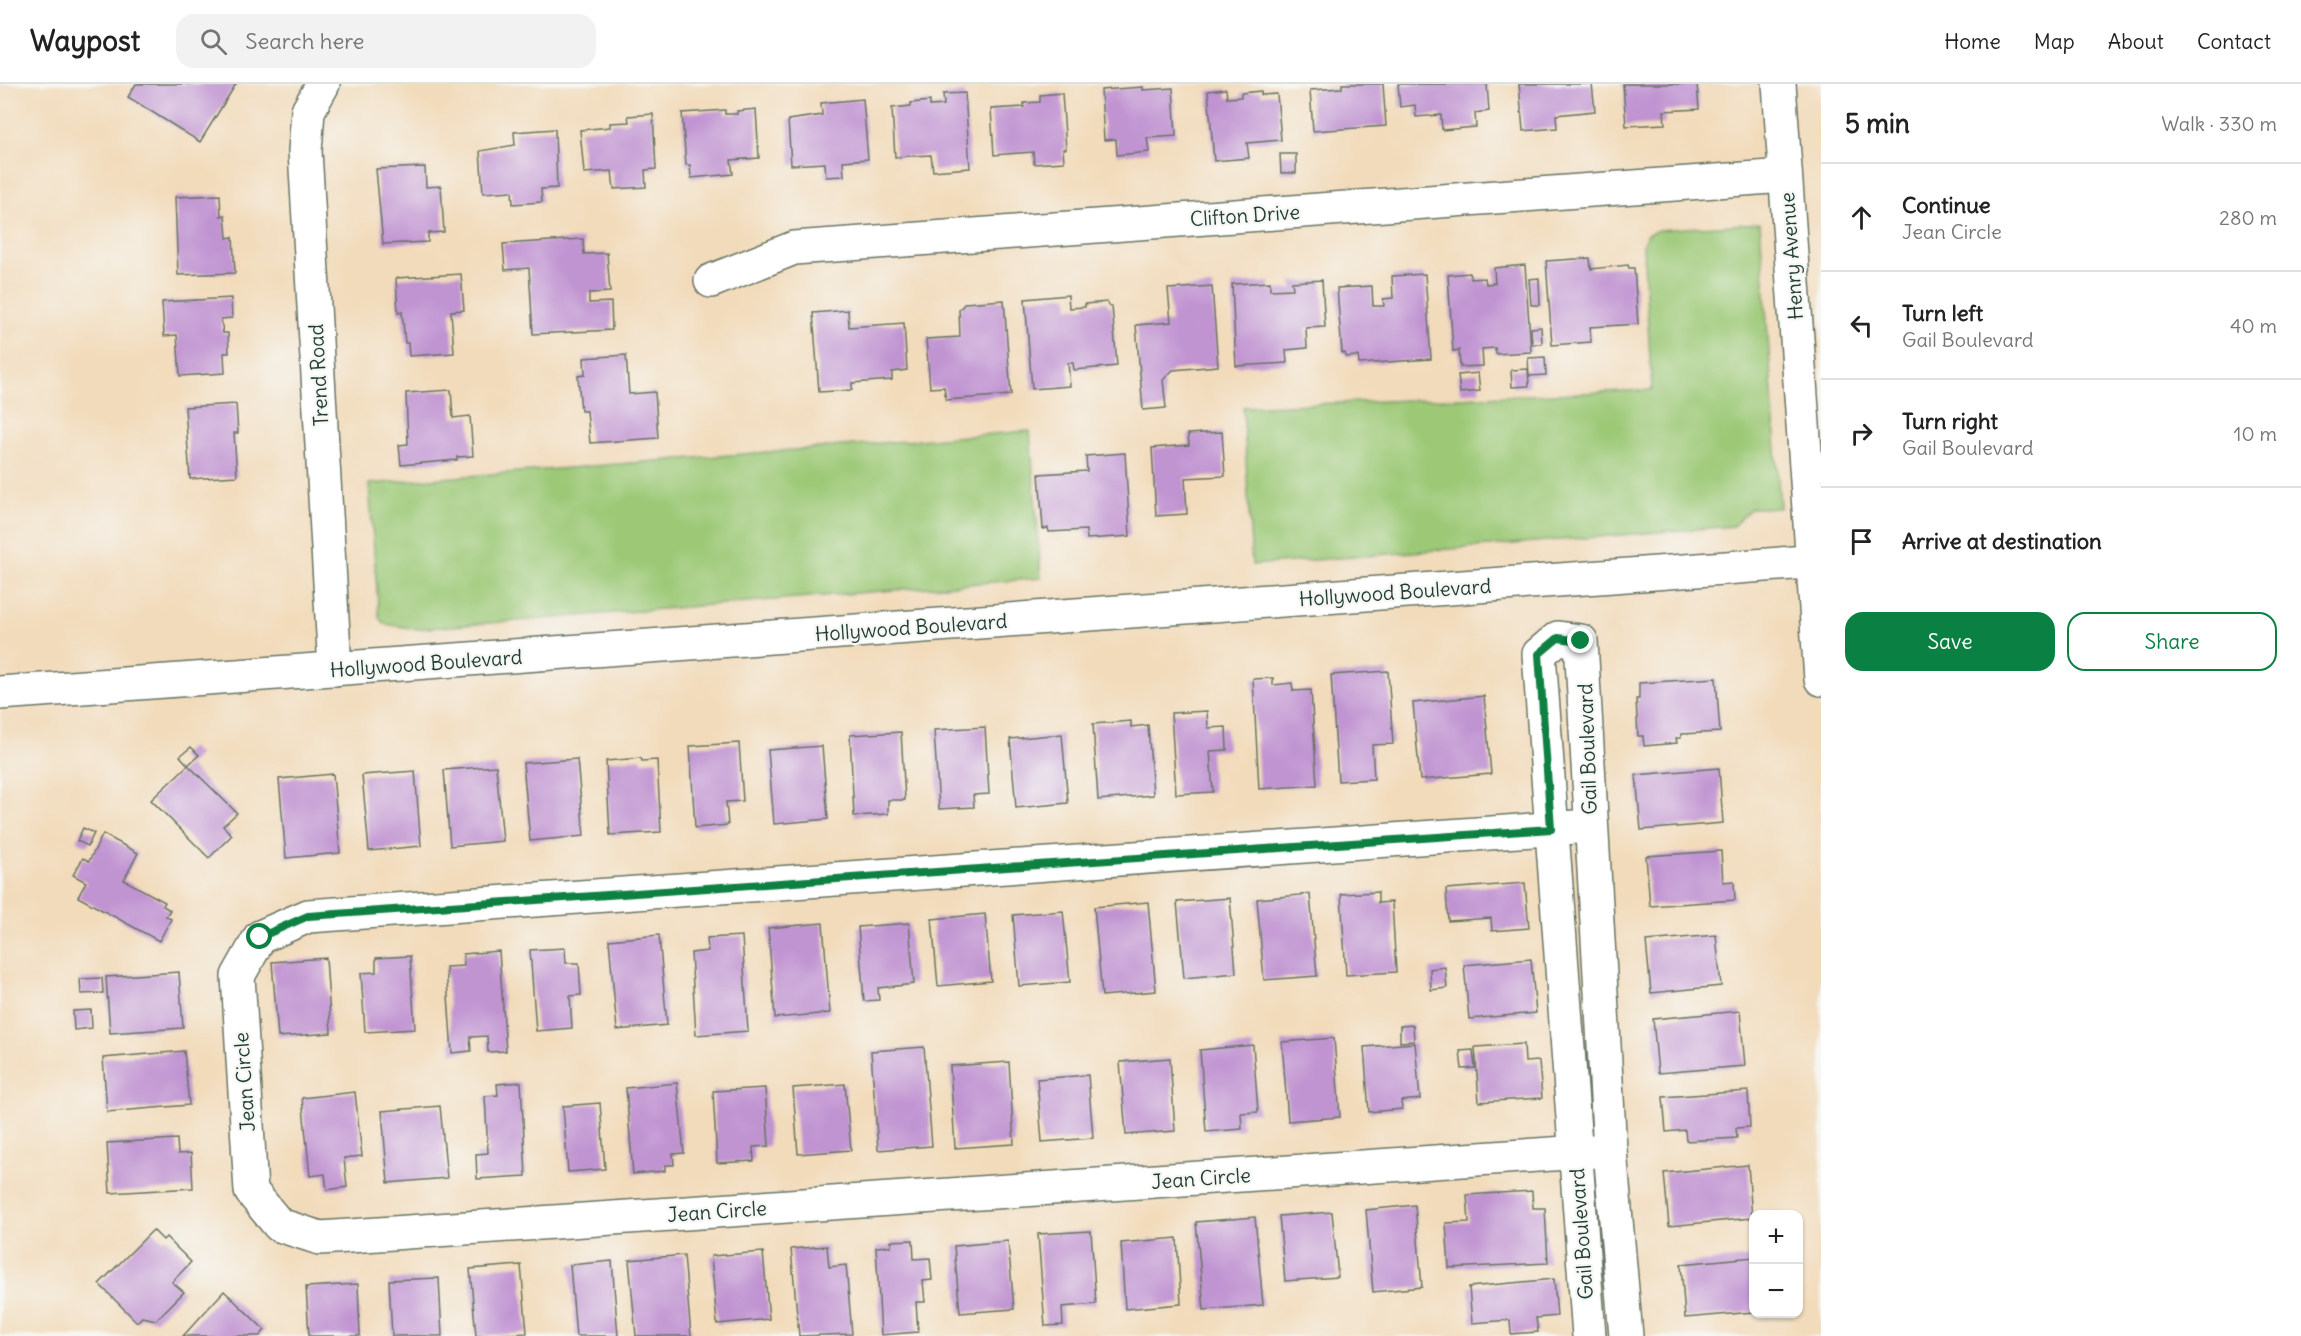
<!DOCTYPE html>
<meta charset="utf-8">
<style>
body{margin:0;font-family:Delius,sans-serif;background:#f2f2f2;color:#222}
.controls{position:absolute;right:18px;bottom:18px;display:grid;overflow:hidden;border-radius:12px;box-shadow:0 2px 4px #0004}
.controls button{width:54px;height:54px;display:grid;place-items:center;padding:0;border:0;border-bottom:2px solid #e0e0e0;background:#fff;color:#222;font:30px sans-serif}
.stop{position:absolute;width:18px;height:18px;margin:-14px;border:4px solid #0b8043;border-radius:50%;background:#fff}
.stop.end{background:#0b8043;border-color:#fff;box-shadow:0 2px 6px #0008}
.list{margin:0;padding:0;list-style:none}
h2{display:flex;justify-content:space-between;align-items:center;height:78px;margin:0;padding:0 24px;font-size:26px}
h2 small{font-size:20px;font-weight:400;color:#767676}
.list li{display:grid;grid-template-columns:39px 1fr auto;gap:18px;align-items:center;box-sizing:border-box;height:108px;padding:0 24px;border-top:2px solid #e0e0e0}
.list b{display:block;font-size:22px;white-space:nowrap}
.list p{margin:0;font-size:20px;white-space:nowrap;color:#767676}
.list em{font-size:20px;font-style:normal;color:#767676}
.actions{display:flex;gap:12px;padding:18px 24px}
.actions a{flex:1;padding:14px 0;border:2px solid #0b8043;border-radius:18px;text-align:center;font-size:21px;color:#0b8043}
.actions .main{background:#0b8043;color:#fff}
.icon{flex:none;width:33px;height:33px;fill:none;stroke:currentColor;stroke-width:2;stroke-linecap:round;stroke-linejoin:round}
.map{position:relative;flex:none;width:1821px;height:1252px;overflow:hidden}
header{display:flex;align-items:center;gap:36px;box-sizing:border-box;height:84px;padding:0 30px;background:#fff;border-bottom:2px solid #e0e0e0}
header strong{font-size:28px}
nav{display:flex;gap:33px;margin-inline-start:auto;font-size:21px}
.search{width:420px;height:54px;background:#f2f2f2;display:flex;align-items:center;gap:15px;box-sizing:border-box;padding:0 21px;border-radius:18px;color:#767676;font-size:22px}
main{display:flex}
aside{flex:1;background:#fff}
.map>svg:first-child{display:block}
.green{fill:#9dc977;stroke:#5e8356;stroke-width:1.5}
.building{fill:#c093d1}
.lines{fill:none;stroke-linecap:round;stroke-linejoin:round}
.minor-casing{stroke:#697463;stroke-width:36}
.minor{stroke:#fff;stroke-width:33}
.route{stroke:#0b8043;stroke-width:8}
.labels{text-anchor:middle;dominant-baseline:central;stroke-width:4.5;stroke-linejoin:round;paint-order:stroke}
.street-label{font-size:20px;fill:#1f3d34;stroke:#f6f6f2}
</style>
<header>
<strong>Waypost</strong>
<div class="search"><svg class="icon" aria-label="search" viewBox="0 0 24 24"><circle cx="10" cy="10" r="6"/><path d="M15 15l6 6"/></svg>Search here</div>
<nav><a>Home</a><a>Map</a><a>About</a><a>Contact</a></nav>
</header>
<main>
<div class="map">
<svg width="1821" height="1252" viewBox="0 0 1821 1252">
<rect width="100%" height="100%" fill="#f6f6f2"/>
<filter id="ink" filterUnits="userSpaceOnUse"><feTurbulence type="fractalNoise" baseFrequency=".0167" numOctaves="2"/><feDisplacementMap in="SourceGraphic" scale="12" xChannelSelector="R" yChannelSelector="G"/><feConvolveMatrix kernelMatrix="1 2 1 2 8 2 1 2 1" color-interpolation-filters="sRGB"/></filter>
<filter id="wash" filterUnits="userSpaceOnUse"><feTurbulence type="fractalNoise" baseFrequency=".008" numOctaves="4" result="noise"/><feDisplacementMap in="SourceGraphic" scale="24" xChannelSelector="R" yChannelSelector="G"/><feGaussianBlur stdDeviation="1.35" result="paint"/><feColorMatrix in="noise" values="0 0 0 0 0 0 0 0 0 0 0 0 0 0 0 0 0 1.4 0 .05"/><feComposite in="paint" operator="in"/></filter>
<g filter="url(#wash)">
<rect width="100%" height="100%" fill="#f2dbbb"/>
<g class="green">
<path d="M1760 139 1780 424H1751L1733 442 1252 481 1243 323 1652 306 1643 161 1647 151 1658 146Z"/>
<path d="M1030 347 1041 494 417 545 385 540 379 534 369 400Z"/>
</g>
<g id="blocks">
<g class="building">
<path d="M136 0H236L200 58 128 13Z"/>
<path d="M1342 0H1383L1386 42 1313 47 1310 6 1342 4Z"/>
<path d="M1398 0H1487L1489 27 1475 29 1476 43 1442 46 1441 31 1416 33 1415 21 1400 23Z"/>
<path d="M1519 0H1592L1595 27 1556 31 1557 44 1523 47Z"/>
<path d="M1623 0H1697L1699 25 1664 27 1665 40 1626 42Z"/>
<path d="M1143 3V6L1173 4 1176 52 1147 54 1149 68 1117 71 1116 55 1104 56 1101 6Z"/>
<path d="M1226 5 1227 14 1241 13V9L1261 7V11L1277 10 1281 56 1247 59 1249 74 1214 77 1208 7Z"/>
<path d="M965 9 970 84 933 87 931 71 895 73 892 24 911 22V19L930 17V22L944 21 943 10Z"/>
<path d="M1062 9 1066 65H1063L1064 78 1034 80 1033 68 994 71 991 25 1024 23V19L1040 18V11Z"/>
<path d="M863 15 868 75 843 77 844 92 826 93 825 79 791 81 788 36 822 31 821 19Z"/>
<path d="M756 25 759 74 731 76 733 90 691 94 690 81H686L682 29 725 26V30H737V27Z"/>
<path d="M653 30 656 85 645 86 646 103 614 105 612 87 584 89 580 46 610 43V39L629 38 628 32Z"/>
<path d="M555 45 557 104 541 105 542 118 513 120 512 107 483 109 480 67 515 61 514 48Z"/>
<path d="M1280 70H1296V89H1281Z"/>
<path d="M425 83 426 103 441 102 444 148 428 149V158L383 160 376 85Z"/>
<path d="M220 111 221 132 225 131 227 154 233 153 235 189 178 191 175 113Z"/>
<path d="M583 155 584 170 607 169 610 208 589 209V219L611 218 612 246 533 250 529 184 505 186 503 160Z"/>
<path d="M1590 174 1591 185 1628 181 1629 184H1634L1638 240 1590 243 1591 258 1552 261 1546 177Z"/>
<path d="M1525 181 1531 268 1496 270 1495 264 1482 265 1483 282 1460 283 1459 266 1453 267 1448 191 1470 189 1471 195 1485 194 1486 200 1495 199 1494 184Z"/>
<path d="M461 190 464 226 451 227 454 269 409 272 408 259H405L402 228 398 229 396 194Z"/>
<path d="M1425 190 1431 275 1359 280 1358 272 1346 273 1345 269H1342L1337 204 1372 202 1373 222H1384L1383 215 1393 214 1392 192Z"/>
<path d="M1539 194 1540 221H1531L1529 195Z"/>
<path d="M1322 196 1325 243 1306 244 1307 264 1286 266 1287 279 1236 282 1232 200 1270 198V206L1293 205 1292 198Z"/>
<path d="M1212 202 1218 282 1173 286 1163 296 1166 324 1143 326 1136 241 1171 238 1168 205Z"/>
<path d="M1068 211 1069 224 1085 223V220L1107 218 1108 222H1112L1117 282 1074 286 1073 279H1068L1070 302 1032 305 1025 215Z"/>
<path d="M231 214 232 234 221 235 223 249H228L229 269H224L225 289 180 292 177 251 164 252 162 218Z"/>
<path d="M1004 216 1011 311 946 316 944 303 930 304 926 255 960 253 959 226 965 219Z"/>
<path d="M848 226 849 243 904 239 907 286 892 288V296L852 299V306L819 308 813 229Z"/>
<path d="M1541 243 1542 260H1532L1531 244Z"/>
<path d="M626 271 629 310 655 308 658 354 590 359 587 327H581L578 292 585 291 584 274Z"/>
<path d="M1545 273 1546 291 1529 292 1528 274Z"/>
<path d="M1528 285 1529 302 1512 303 1511 286Z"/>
<path d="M1478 289 1480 307 1460 309 1458 291Z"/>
<path d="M451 306 453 334 470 332 473 372 457 373V376L401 381 399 361 408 360 406 309Z"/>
<path d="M236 320 238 349H234L237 392 190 395 185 323Z"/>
<path d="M1222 348 1225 392 1185 394 1187 430 1156 432 1152 364 1189 361 1188 350Z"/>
<path d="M1125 369 1130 452 1087 455 1086 446 1049 448 1048 444 1043 445 1039 390 1087 387 1086 372Z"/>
<path d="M1388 587 1393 660 1372 661 1374 695 1338 697 1331 591Z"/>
<path d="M1273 594V601L1292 599 1293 607 1311 606 1317 701 1259 705 1253 595Z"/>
<path d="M1716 594 1720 648 1682 650 1681 654H1676L1677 659 1644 662 1643 652H1638L1636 615H1639V599Z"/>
<path d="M1484 612 1491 690 1420 696 1413 619Z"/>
<path d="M1207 627 1208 644 1226 643 1227 666 1210 667 1213 708 1176 710 1171 629Z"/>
<path d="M1131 637V643L1148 641 1153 711 1098 716 1093 640Z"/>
<path d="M985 643 989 710 973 711 974 723 939 725 934 646Z"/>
<path d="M901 648 905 716H888V730L854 732 850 651Z"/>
<path d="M1062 650 1068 719 1016 724 1010 655Z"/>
<path d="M739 659 743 717 726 718 728 741 695 744 690 662Z"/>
<path d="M822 662 828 735 774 740 768 666Z"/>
<path d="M191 663 199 671 188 681 237 729 223 742 232 751 209 774 151 716 188 681 180 672Z"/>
<path d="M641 674 642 677 657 676 661 748 610 751 606 677Z"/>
<path d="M577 675 584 752 530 757 523 679Z"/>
<path d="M496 682 503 757 450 762 444 686Z"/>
<path d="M1719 684 1723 739 1641 746 1636 691Z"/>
<path d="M415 687 421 762 369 767 362 691Z"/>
<path d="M333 690 340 769 286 774 279 695Z"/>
<path d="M83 744 94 749 88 762 77 757Z"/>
<path d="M103 750 138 769 124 796 165 818 163 822 170 826 166 832 171 835 159 857 78 813 86 798 73 791 83 774 89 777Z"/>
<path d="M1721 767 1723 798 1734 797 1735 816 1650 822 1646 772Z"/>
<path d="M1525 799 1529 844 1492 847 1491 834 1448 837 1446 805Z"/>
<path d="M1378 808V819L1392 818 1396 888 1346 891 1341 810Z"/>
<path d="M1310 810 1317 892 1264 896 1257 815Z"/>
<path d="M1230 814 1236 889 1184 894 1177 818Z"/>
<path d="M1148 818 1156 907 1102 912 1094 823Z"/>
<path d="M1063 827 1070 898 1019 902 1013 831Z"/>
<path d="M985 830 991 897 938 902 932 835Z"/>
<path d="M823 839 830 929 775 934 768 844Z"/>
<path d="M909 839 914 900 878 904 879 916 864 917 858 843Z"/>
<path d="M659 851 667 941 617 946 609 856Z"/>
<path d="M1716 851 1721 902 1651 909 1646 857Z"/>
<path d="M742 852 748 947 696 951 691 869 708 867 707 854Z"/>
<path d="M565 864 566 879H579L581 911 570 912 572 944 536 947 530 866Z"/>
<path d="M499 867 506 967 488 968 487 952 470 953 471 967 452 969 446 883 464 882 463 870Z"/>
<path d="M410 872 415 945 365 948 361 889 376 888V874Z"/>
<path d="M326 874 331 949 278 953 272 878Z"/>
<path d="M1531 875 1536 929 1469 935 1464 881Z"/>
<path d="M1445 883 1447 904 1431 906 1430 885Z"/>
<path d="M179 888 183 944 110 949 106 893Z"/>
<path d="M102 894 103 909 81 910 80 895Z"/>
<path d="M91 926 92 944 74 946 73 927Z"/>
<path d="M1740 927 1745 982 1658 989 1653 935Z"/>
<path d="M1413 941 1414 957 1400 958V942Z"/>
<path d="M1334 954 1340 1033 1288 1037 1282 958Z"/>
<path d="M1415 959 1420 1015 1401 1017 1402 1025 1369 1028 1364 963Z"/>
<path d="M1524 960 1525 978 1539 977 1542 1014 1479 1018 1475 963Z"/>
<path d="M1253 961 1258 1028 1241 1029 1242 1045 1206 1048 1200 966Z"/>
<path d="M924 963 932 1062 878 1066 871 967Z"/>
<path d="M1473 966 1475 984 1462 985 1460 967Z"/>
<path d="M184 967 189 1021 107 1028 103 974Z"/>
<path d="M1170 974 1175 1047 1126 1051 1120 978Z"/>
<path d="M1009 978 1014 1060 955 1064 950 982Z"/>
<path d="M1088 991 1093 1054 1042 1058 1037 995Z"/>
<path d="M521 998 526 1092 477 1095 476 1070 488 1069 485 1012 498 1011 497 1000Z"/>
<path d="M677 999 684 1069 673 1070 674 1081H665V1087L633 1090 626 1004Z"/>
<path d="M845 1000 851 1066 798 1070 793 1004Z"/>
<path d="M765 1004 769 1062 753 1063 754 1077 717 1079 713 1007Z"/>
<path d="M1748 1007 1750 1043 1736 1044 1737 1054 1686 1057 1685 1046 1666 1048 1663 1013Z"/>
<path d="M355 1008 362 1072 344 1074 347 1103 327 1106 325 1090 310 1092 302 1014Z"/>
<path d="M600 1019 605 1085 568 1088 563 1022Z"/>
<path d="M440 1022 447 1094 388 1099 382 1027Z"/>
<path d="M177 1055 178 1070 191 1069 193 1104 110 1109 107 1059Z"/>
<path d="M1748 1081 1752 1134 1669 1142 1664 1089Z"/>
<path d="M1532 1107 1533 1124H1545L1548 1179 1449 1184 1446 1139 1469 1138 1467 1111Z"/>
<path d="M1415 1121 1422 1203 1373 1208 1366 1126Z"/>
<path d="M1332 1128 1338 1193 1285 1197 1279 1132Z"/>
<path d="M1255 1133 1263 1221 1204 1226 1196 1138Z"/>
<path d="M153 1146 163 1156 166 1153 191 1178 172 1198 184 1208 156 1236 142 1233 137 1238 99 1200Z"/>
<path d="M1091 1147 1096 1220 1062 1223 1063 1241 1045 1242 1038 1150Z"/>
<path d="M1177 1154 1181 1220 1125 1225 1121 1159Z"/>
<path d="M913 1156 914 1175 930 1174 932 1196 923 1197 925 1218H916L918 1248 881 1251 876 1163 891 1162V1157Z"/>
<path d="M1008 1157 1014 1225 960 1229 954 1162Z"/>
<path d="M827 1162 829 1183 846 1181 852 1250 799 1252 791 1165Z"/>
<path d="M763 1168 769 1235 717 1240 711 1172Z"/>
<path d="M684 1171 691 1252H636L629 1176Z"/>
<path d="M1754 1173V1228L1685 1234 1681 1180Z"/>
<path d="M612 1177 618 1252H576L570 1181Z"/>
<path d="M521 1181 527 1249 476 1252 470 1185Z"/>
<path d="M439 1194 442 1252H392L389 1196Z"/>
<path d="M1554 1195 1557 1232 1536 1234 1538 1248 1511 1250 1510 1236 1472 1239 1469 1203Z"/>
<path d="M358 1200 360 1252H309L306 1203Z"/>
<path d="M224 1207 265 1246 260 1252H183Z"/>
</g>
</g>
</g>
<g filter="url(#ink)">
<use href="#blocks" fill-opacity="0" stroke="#697463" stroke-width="1.5"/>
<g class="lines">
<defs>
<g id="minor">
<path d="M323 0 308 27 305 67 335 585"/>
<path d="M1779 0 1821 595"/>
<path d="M711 197 794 164 1785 92"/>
<path d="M0 609 1821 477"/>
<path d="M1590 742 308 832 260 853 238 892 251 1107 279 1141 320 1154 1610 1066"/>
<path d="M1589 1252 1539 570 1558 554 1581 557 1610 1066 1626 1252"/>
</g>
</defs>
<use href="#minor" class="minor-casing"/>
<use href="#minor" class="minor"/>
</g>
</g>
<g class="lines" filter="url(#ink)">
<path class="route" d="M260 853 308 832 1551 745 1539 570 1558 554 1581 557"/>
</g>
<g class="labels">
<g class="street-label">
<text transform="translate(1245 131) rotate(-4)">Clifton Drive</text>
<text transform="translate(1791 172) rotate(-94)">Henry Avenue</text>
<text transform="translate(318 291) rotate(-93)">Trend Road</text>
<text transform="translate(1395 508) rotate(-4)">Hollywood Boulevard</text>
<text transform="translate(911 543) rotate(-4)">Hollywood Boulevard</text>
<text transform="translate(426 579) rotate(-4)">Hollywood Boulevard</text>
<text transform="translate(1587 665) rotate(-92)">Gail Boulevard</text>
<text transform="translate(244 998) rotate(-94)">Jean Circle</text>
<text transform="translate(1201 1094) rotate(-4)">Jean Circle</text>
<text transform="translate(717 1127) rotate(-4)">Jean Circle</text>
<text transform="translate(1581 1150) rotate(-94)">Gail Boulevard</text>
</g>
</g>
</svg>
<div class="controls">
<button>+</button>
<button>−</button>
</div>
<div class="stop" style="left:260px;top:853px"></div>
<div class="stop end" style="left:1581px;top:557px"></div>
</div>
<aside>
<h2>5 min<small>Walk · 330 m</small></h2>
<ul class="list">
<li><svg class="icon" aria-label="ahead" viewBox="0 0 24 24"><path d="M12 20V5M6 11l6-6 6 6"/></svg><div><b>Continue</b><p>Jean Circle</p></div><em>280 m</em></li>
<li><svg class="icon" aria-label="left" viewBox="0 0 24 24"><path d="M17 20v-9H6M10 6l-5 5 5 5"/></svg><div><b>Turn left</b><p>Gail Boulevard</p></div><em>40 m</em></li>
<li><svg class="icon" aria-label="right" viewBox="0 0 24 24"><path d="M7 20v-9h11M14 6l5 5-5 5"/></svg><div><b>Turn right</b><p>Gail Boulevard</p></div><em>10 m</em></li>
<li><svg class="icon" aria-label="arrive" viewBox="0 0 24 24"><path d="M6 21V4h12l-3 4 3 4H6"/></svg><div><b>Arrive at destination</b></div></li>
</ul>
<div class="actions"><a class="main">Save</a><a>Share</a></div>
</aside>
</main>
